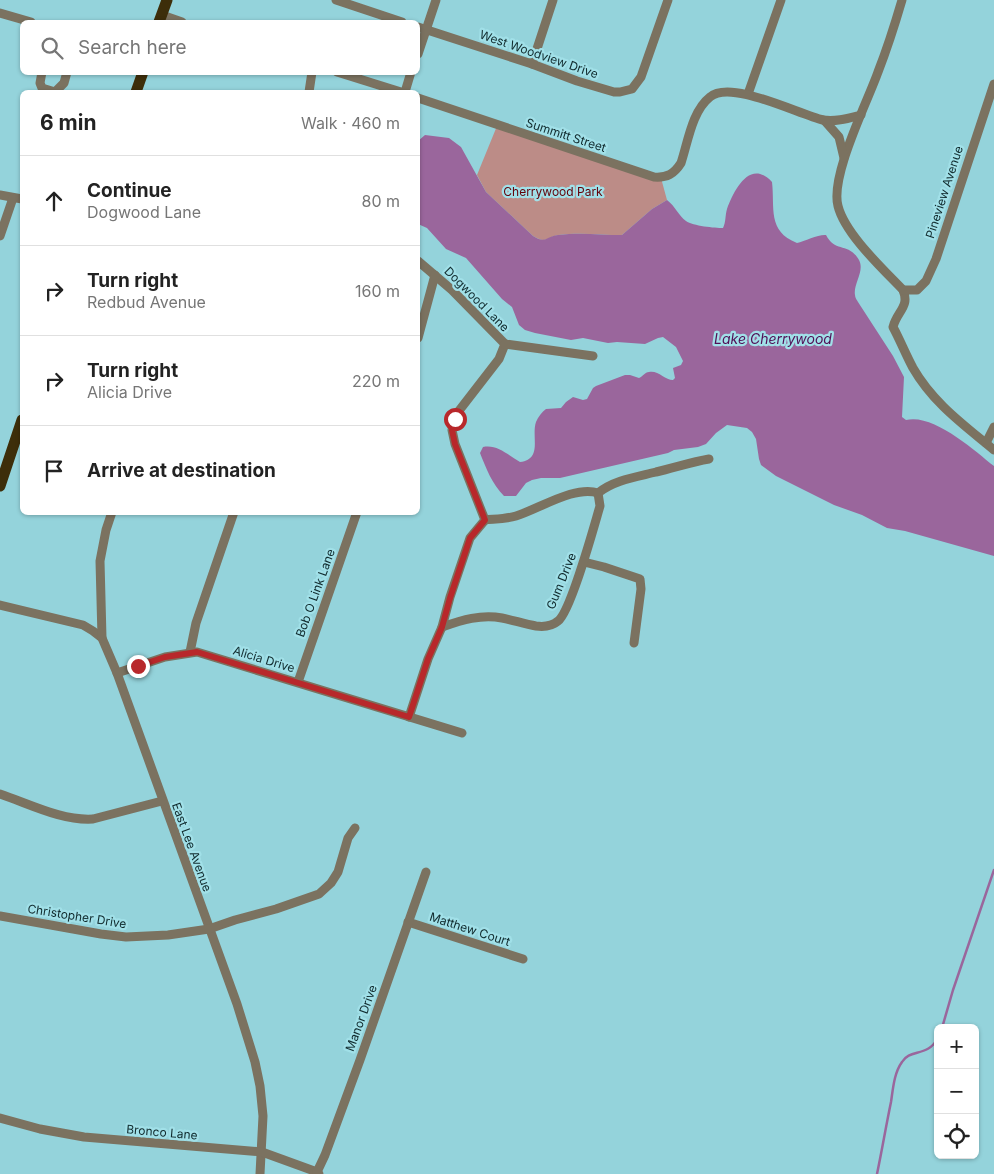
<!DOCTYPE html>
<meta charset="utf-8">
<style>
body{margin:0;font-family:Inter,sans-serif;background:#f2f2f2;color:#222}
.controls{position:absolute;right:15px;bottom:15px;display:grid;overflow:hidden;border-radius:8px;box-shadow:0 1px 4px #0004}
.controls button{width:45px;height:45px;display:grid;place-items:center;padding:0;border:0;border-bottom:1px solid #e0e0e0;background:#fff;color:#222;font:25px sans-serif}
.stop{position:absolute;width:15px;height:15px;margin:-11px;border:4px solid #b8282b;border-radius:50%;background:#fff}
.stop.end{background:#b8282b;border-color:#fff;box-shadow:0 1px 5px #0008}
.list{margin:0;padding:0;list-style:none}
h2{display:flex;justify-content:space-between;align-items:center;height:65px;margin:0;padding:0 20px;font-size:21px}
h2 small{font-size:16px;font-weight:400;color:#767676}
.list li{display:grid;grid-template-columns:32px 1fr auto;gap:15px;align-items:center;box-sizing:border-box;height:90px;padding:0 20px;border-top:1px solid #e0e0e0}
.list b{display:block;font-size:19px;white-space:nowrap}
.list p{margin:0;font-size:16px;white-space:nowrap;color:#767676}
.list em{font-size:16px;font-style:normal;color:#767676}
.icon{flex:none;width:28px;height:28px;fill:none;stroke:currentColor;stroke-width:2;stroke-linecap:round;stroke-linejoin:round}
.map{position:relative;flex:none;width:994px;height:1174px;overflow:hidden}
.search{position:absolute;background:#fff;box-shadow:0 1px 4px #0004;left:20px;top:20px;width:400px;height:55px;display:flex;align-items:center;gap:12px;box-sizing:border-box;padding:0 18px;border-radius:8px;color:#767676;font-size:19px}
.panel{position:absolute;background:#fff;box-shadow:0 1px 4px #0004;left:20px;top:90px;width:400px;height:425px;border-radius:8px}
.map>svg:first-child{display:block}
.green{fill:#bc8c87}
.water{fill:#9a669c}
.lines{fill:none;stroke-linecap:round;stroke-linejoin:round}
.stream{stroke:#9a669c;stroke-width:2.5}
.minor{stroke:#7b7260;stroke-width:9}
.major{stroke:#3d2e0a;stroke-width:11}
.route{stroke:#b8282b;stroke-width:6}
.labels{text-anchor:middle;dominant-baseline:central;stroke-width:4.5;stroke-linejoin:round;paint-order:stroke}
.street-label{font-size:12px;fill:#102a2d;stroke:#a1e0e8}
.park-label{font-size:12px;fill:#630008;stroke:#a1e0e8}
.water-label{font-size:14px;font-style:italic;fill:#510f55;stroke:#a1e0e8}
</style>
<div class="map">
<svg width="994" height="1174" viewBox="0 0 994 1174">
<rect width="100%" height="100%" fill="#94d3db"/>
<path class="green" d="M497 126 661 178 667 200 652 209 622 235C601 235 580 232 558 235 545 238 546 244 533 236L486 192 477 175Z"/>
<path class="water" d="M425 135 449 138 461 147 486 192 533 236C546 244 545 237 558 235 580 232 601 235 622 235L652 209 667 200C675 206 679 216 686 221 693 226 715 228 723 228 726 222 725 216 727 209 734 190 750 158 772 182 775 208 767 231 797 243 805 241 819 234 826 235 835 253 849 242 859 260 865 271 853 284 855 295 855 298 857 300 858 302L893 356 904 377 902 417 906 420C933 413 974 450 994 466V556L905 531 887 528 862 515 834 505 776 476 761 465 759 459 756 439 752 432 747 428 727 425 716 433 706 444 698 447 674 450 668 453 560 478H541L532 480 526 483 516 496H504C492 484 486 468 480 453L483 447C497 444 508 455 520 462 543 459 531 437 536 422 538 417 542 412 546 409L561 408 566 402 573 397 583 400 587 399 593 388 596 386 625 375H630L639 378C642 377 645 372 649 372 658 370 665 380 673 380L675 378 673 368 681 365 683 361 676 347 663 337 658 338 645 344 617 342 608 343 583 338 571 340 535 333 525 330 519 325 512 307 502 299 466 258 446 249 427 228 418 224V141Z"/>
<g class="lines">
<g class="stream">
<path d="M942 1028 953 990 994 870"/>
<path d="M877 1174C882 1150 886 1126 891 1102 893 1089 894 1073 902 1062 910 1048 927 1058 938 1038"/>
</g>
<g class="minor">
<path d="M336 0 402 22"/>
<path d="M902 0C895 24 887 49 878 72 867 103 830 176 838 206 845 234 883 269 903 290 910 307 897 311 893 327 900 340 906 355 913 368 933 403 964 425 994 450"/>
<path d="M0 13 31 22"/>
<path d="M162 15 182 22"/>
<path d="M418 27 532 64 577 81 614 92H620L632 89 641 77 668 0"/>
<path d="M418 54 436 0"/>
<path d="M532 64 553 0"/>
<path d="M42 72 40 83 42 88 55 92 64 83 67 72"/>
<path d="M337 72 401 92"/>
<path d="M309 92 312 72"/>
<path d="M405 92 411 72"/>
<path d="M748 94 781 0"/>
<path d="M418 98 654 177C667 178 674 174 681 163 688 142 692 111 710 97 730 79 798 114 823 120 836 122 849 118 861 115"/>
<path d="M824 120 839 137 844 158"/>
<path d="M0 195 22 199"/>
<path d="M0 236 13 198"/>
<path d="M418 261 452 290 505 344 499 359 458 412 452 430 455 444 485 520"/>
<path d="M903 290H917L926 281 936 259 994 84"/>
<path d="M418 338 435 275"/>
<path d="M505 344 593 356"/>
<path d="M986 443 994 427"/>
<path d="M598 493C614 480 636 477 656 472 674 468 691 462 709 459"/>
<path d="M584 562 604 567 640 579 641 589 634 643"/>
<path d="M0 605 83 625 93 631 102 638 117 673 237 1004 255 1062 260 1086 263 1116 260 1174"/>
<path d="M442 627C462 620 481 614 502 618 513 620 524 624 536 626 543 627 552 626 558 621 571 611 594 526 600 506L598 493C575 485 539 509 516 516 506 519 495 519 485 520"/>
<path d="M102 638 100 561 106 530 112 512"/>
<path d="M190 652 196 623 234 512"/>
<path d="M117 673 165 657 197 652 462 733"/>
<path d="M298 682 357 512"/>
<path d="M409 717 428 659 442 627 450 597 470 538 485 520"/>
<path d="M0 794C30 804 62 821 93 819L162 801"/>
<path d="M0 916 101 934 126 937 168 935 209 929 235 920 276 909 319 894 331 883 338 872 348 838 355 828"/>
<path d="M408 922 523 959"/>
<path d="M0 1118 40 1129 84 1137 262 1152 317 1172 319 1174"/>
<path d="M317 1172 325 1155 360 1060 426 872"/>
</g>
<g class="major">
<path d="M159 22 167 0"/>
<path d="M136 92 143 72"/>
<path d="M0 486 22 420"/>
</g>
</g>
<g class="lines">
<path class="route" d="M138 666 165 657 197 652 409 717 428 659 442 627 450 598 470 538 485 520 455 444 452 430 455 419"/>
</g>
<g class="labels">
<g class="street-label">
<text transform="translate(539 54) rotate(19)">West Woodview Drive</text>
<text transform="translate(566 135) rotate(18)">Summitt Street</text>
<text transform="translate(944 192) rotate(-72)">Pineview Avenue</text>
<text transform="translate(477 299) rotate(45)">Dogwood Lane</text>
<text transform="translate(561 581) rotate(-68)">Gum Drive</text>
<text transform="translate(315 593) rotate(-70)">Bob O Link Lane</text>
<text transform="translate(264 659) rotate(17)">Alicia Drive</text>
<text transform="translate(192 847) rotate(70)">East Lee Avenue</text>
<text transform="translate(77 916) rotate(9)">Christopher Drive</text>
<text transform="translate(470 929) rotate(18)">Matthew Court</text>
<text transform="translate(361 1018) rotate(-70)">Manor Drive</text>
<text transform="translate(162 1132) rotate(5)">Bronco Lane</text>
</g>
<g class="park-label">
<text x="553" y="191">Cherrywood Park</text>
</g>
<g class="water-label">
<text x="773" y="338">Lake Cherrywood</text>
</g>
</g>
</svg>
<div class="controls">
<button>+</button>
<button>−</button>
<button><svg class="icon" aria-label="locate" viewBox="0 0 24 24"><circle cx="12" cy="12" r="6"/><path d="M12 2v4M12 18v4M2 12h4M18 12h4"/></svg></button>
</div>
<div class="stop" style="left:455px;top:419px"></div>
<div class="stop end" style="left:138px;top:666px"></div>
<div class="search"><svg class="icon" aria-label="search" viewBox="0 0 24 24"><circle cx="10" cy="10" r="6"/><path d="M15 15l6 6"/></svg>Search here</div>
<section class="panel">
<h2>6 min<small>Walk · 460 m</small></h2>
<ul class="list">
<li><svg class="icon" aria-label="ahead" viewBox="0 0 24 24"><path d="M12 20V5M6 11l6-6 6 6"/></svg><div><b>Continue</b><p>Dogwood Lane</p></div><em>80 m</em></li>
<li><svg class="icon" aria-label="right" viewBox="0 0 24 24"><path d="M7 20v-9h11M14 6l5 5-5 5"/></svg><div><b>Turn right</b><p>Redbud Avenue</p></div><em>160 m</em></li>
<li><svg class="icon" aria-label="right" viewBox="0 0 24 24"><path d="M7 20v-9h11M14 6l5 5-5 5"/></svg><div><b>Turn right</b><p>Alicia Drive</p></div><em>220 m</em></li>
<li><svg class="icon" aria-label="arrive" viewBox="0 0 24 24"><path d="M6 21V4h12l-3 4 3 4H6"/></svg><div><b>Arrive at destination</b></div></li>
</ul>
</section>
</div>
